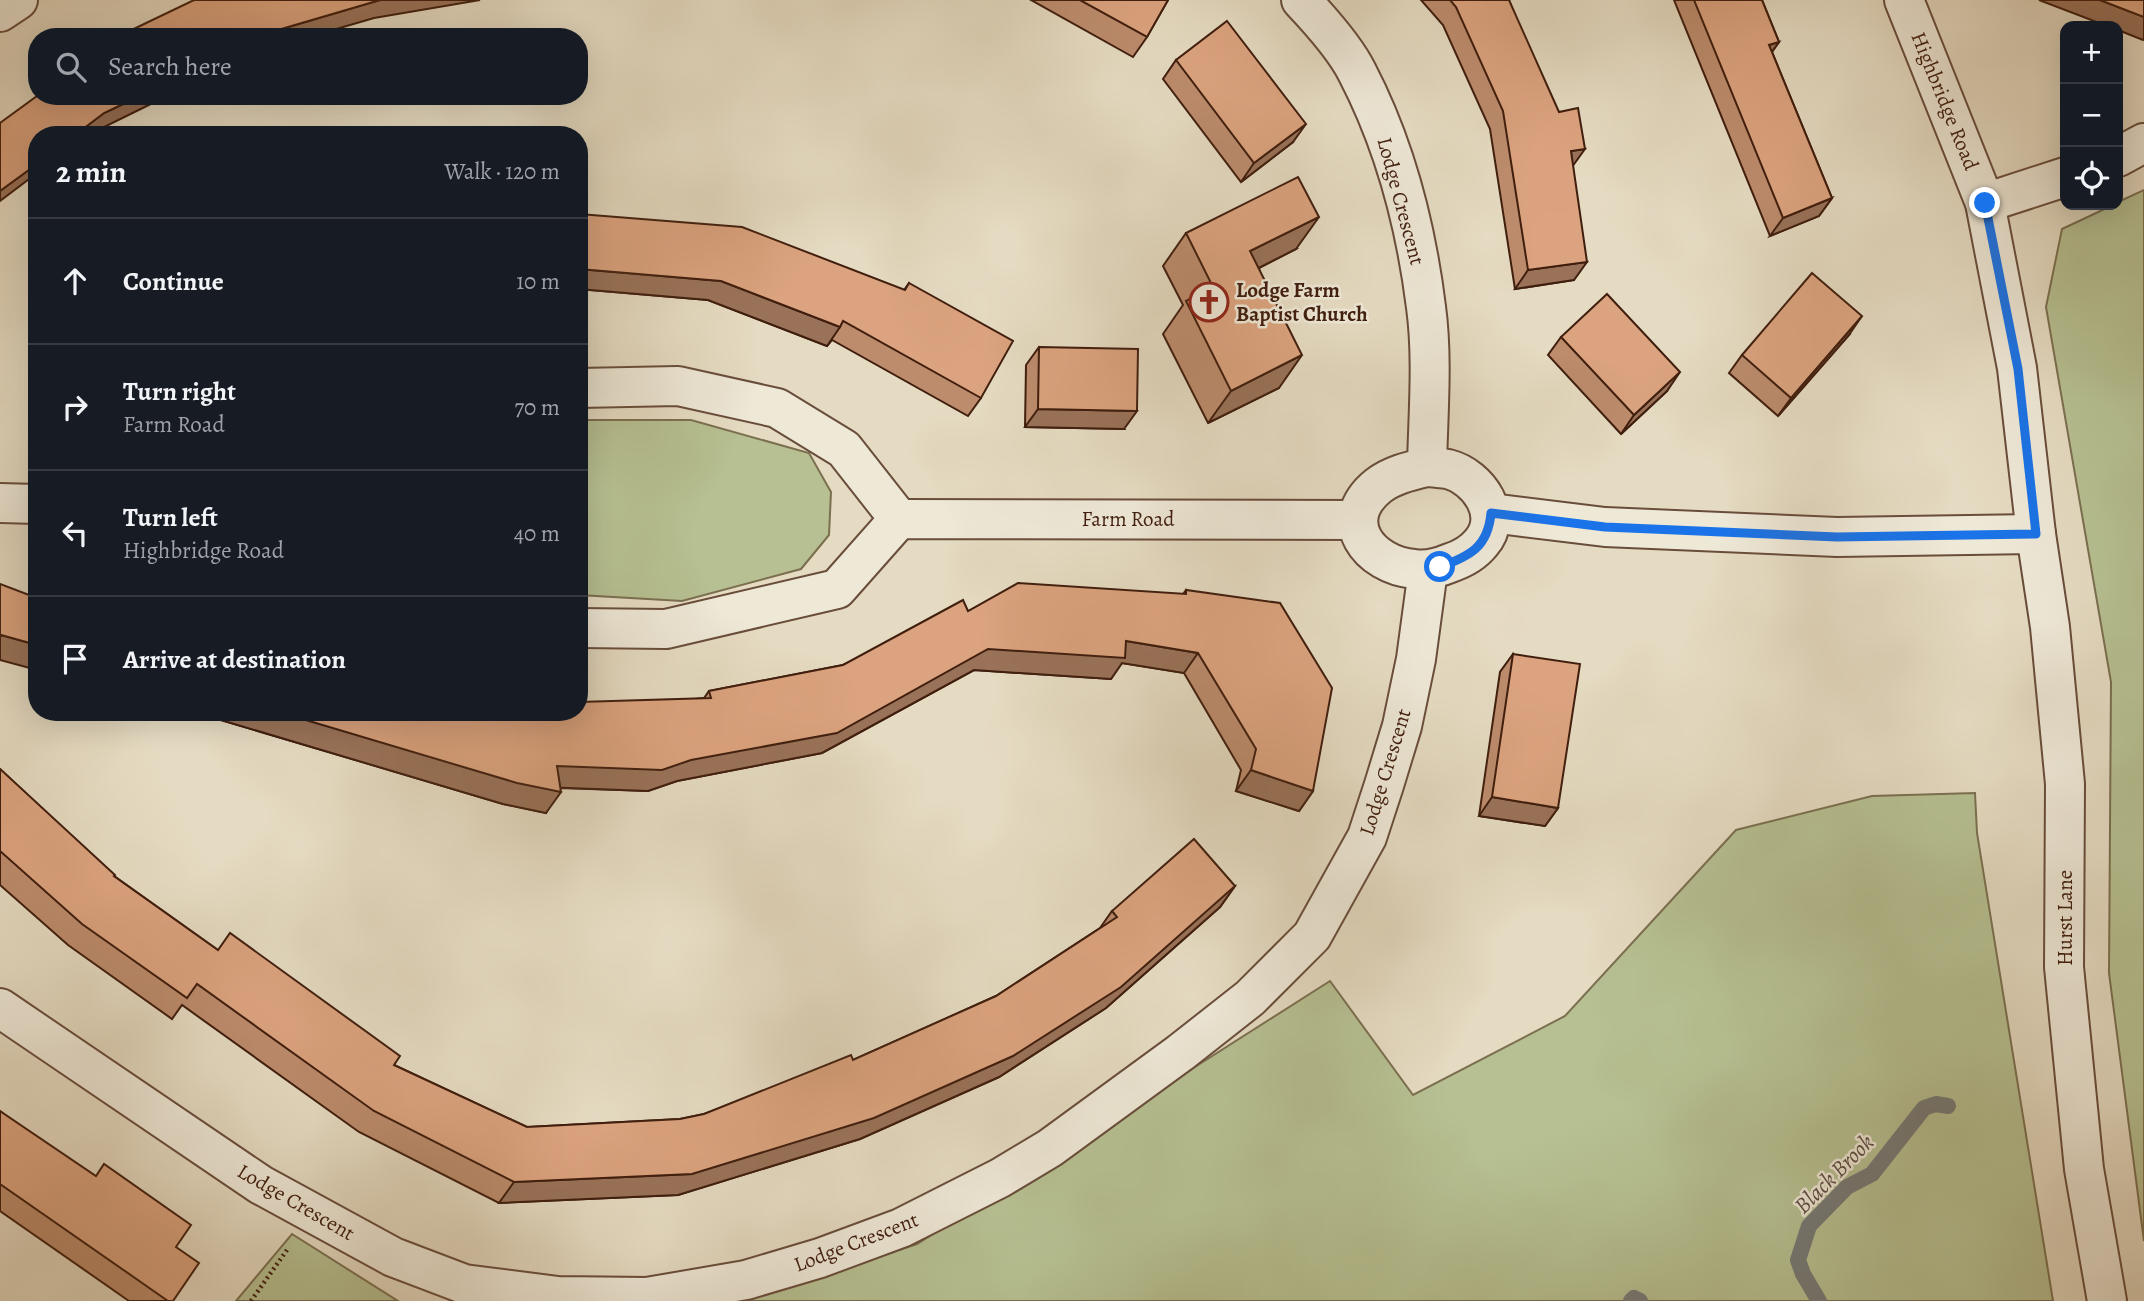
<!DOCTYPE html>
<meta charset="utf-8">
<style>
body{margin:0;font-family:Alegreya,serif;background:#242831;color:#f1f3f6}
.controls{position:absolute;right:21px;top:21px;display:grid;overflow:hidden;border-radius:14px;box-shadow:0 7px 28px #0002}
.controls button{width:63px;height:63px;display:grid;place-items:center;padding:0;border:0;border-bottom:2px solid #363941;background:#171b24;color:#f1f3f6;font:35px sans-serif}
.stop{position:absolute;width:21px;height:21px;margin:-16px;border:5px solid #1a73e8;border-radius:50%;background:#fff}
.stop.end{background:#1a73e8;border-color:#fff;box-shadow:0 2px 7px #0008}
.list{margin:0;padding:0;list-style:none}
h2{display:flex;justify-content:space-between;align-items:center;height:91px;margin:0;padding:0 28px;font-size:30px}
h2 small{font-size:23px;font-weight:400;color:#9ea1a6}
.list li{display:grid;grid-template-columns:46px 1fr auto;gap:21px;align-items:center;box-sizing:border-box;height:126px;padding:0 28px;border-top:2px solid #363941}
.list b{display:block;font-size:26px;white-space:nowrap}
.list p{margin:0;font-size:23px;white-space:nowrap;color:#9ea1a6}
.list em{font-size:23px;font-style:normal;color:#9ea1a6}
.icon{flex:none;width:38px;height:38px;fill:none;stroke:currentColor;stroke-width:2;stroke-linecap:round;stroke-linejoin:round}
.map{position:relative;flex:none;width:2144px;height:1301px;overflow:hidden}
.search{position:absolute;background:#171b24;box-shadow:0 7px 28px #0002;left:28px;top:28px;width:560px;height:77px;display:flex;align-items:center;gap:18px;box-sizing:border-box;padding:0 24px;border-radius:28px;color:#9ea1a6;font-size:26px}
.panel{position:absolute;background:#171b24;box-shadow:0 7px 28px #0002;left:28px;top:126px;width:560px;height:595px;border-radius:28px}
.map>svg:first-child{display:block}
.green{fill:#b6c092;stroke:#7b6f50;stroke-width:2}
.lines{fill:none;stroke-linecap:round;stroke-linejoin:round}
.stream{stroke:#767a77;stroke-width:16}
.minor-casing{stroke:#694d3b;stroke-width:42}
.tertiary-casing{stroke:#694d3b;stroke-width:42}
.path{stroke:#401e0e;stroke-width:4.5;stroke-dasharray:2 3.5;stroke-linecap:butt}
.minor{stroke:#eee8d7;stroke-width:38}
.tertiary{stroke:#eee8d7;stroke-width:38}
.wall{fill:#bc8c6d;stroke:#401e0e;stroke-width:2}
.shaded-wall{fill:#997259;stroke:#401e0e;stroke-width:2}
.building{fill:#dba37f;stroke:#401e0e;stroke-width:2}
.route{stroke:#1a73e8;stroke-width:9}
.labels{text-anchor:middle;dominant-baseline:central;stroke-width:5;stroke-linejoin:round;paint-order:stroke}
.street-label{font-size:21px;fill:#401e0e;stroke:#eee8d7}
.poi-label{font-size:21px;font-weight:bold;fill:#401e0e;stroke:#eee8d7;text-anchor:start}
.water-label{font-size:23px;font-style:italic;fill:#5b4c43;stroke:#eee8d7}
</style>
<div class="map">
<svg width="2144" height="1301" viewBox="0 0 2144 1301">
<rect width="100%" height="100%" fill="#e5dbc2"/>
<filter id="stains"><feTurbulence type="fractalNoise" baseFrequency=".00286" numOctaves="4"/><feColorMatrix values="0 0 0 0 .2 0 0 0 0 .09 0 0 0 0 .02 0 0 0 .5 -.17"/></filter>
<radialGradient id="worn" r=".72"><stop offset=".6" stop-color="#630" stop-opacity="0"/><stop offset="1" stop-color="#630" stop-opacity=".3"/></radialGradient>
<g class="green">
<path d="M2144 190V1241L2109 973 2111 682 2046 307 2062 229 2113 205H2118V202Z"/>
<path d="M579 420H691L809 453 831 492 829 535 801 569 682 601 579 595Z"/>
<path d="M1975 793 1977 833 2053 1301H740L917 1244 1330 981 1413 1095 1565 1016 1736 830 1872 796Z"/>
<path d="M292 1234 398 1301H236Z"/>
</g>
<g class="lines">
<g class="stream">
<path d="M1631 1301 1634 1298 1640 1301"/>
<path d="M1819 1301 1803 1274 1798 1260 1809 1226 1847 1187 1872 1174 1924 1108 1936 1104 1948 1106"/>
</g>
<defs>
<g id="minor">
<path d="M1301 0C1318 18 1346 50 1357 72 1394 143 1416 227 1426 307 1433 358 1428 415 1427 467"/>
<path d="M0 12 18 0"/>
<path d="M2118 157 2144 143"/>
<path d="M1985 203 2065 177"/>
<path d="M579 388 678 386 777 408 844 449 899 519"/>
<path d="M1427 467C1434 468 1442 468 1448 469 1479 477 1505 516 1481 543 1473 553 1462 559 1450 563 1438 568 1427 571 1414 569 1369 565 1335 521 1378 486 1392 475 1410 471 1427 467Z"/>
<path d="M0 503 37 504"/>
<path d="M1491 513 1605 527 1837 537 2036 534"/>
<path d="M579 628 666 629 837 589 899 519 1356 520"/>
<path d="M0 1008 261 1185 393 1257 464 1284 558 1296 647 1297 746 1280 820 1258 901 1228 1000 1178 1050 1148 1180 1053 1250 998 1312 936 1367 837 1384 785 1402 726 1416 659 1428 570"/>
</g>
<path id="tertiary" d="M1904 0 1985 203 2017 368 2036 534 2050 627 2065 784 2064 967 2084 1169 2107 1301"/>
</defs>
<use href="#minor" class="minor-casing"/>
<use href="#tertiary" class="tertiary-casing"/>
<path class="path" d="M251 1301 287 1250"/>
<use href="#minor" class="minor"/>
<use href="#tertiary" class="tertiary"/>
</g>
<g class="wall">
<path d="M1031 0H1168L1147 37 1133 57Z"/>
<path d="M1421 0H1509L1573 166 1574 280 1515 289 1490 129 1443 25Z"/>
<path d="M1674 0H1762L1779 42 1772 52 1832 198 1819 216 1770 236Z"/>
<path d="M1176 60 1293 142 1241 182 1163 79Z"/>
<path d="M579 214 904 290 909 283 981 398 968 416 832 340 827 346 708 300 579 289Z"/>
<path d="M1186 233 1296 249 1259 268 1279 388 1208 423 1163 334 1183 305 1163 266Z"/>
<path d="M1849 335 1778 416 1729 373 1742 355Z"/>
<path d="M1561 337 1667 391 1621 434 1548 355Z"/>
<path d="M1039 347 1124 429 1025 427 1026 365Z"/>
<path d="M1186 590 1313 791 1299 811 1236 791 1241 770 1184 673 1122 663 1111 679 974 670 822 753 677 781 648 791 560 788 546 813 503 804 194 712H579L704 698 709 691 843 665 968 611 1183 594Z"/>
<path d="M1513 654 1558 808 1545 826 1479 816 1500 672Z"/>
<path d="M0 769 114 876 218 950 394 1065 527 1127 680 1119 704 1114 853 1060 996 996 1100 928 1112 911 1235 886 1220 907 1106 1008 999 1077 860 1139 678 1195 499 1203 359 1132 182 1005 172 1019 68 945 0 885Z"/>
<path d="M0 1111 176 1247 173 1301H129L0 1211Z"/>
</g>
<g class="shaded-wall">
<path d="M380 0H480L374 18 309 37H264L278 30Z"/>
<path d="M2039 0H2100L2144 17V38L2143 40 2118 30V26H2107Z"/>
<path d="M1779 42 1766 60 1769 45Z"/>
<path d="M140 96H167L88 135H75L104 113Z"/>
<path d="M1306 124 1293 142 1241 182 1254 163Z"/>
<path d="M1585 149 1572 167 1571 151Z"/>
<path d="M37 164V173L0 201V191Z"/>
<path d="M1832 198 1819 216 1770 236 1783 218Z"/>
<path d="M1319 217 1296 249 1227 284 1250 251Z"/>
<path d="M1587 262 1574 280 1515 289 1528 270Z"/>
<path d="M579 269 721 281 840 327 827 346 708 300 579 289Z"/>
<path d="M1862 316 1849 335 1778 416 1791 398Z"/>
<path d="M1302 355 1279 388 1208 423 1231 391Z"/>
<path d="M1680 372 1667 391 1621 434 1634 415Z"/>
<path d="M1038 409 1137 411 1124 429 1025 427Z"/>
<path d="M1 635 37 645V670L0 660V637Z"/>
<path d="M1126 641 1198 653 1184 673 1122 663 1111 679 974 670 822 753 677 781 648 791 543 787 557 766 988 649Z"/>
<path d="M194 712H279L561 792 546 813 503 804Z"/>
<path d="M1251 770 1313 791 1299 811 1236 791Z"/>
<path d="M1492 797 1558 808 1545 826 1479 816Z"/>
<path d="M1235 886 1220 907 1106 1008 999 1077 860 1139 678 1195 499 1203 514 1182 692 1174Z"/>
</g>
<g class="building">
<path d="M194 0H380L278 30 264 37H117Z"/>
<path d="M1080 0H1168L1147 37Z"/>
<path d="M1450 0H1509L1559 112 1578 108 1585 149 1571 151 1587 262 1528 270 1503 111 1456 7Z"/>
<path d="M1694 0H1762L1779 42 1769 45 1832 198 1783 218Z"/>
<path d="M2100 0H2144V17Z"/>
<path d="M1227 21 1306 124 1254 163 1176 60Z"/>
<path d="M37 96H140L104 113 75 135H37V164L0 191V123Z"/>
<path d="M1298 177 1319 217 1250 251 1302 355 1231 391 1186 301 1213 287 1186 233Z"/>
<path d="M579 214 742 227 905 290 909 283 1013 341 981 398 843 321 840 327 721 281 579 269Z"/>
<path d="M1812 273 1862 316 1791 398 1742 355Z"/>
<path d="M1607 294 1680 372 1634 415 1561 337Z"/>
<path d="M1039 347 1138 349 1137 411 1038 409Z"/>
<path d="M1018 583 1186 594V590L1280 603 1332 688 1313 791 1251 770 1256 749 1198 653 1126 641 1125 658 988 649 837 733 691 760 662 770 557 766 561 792 517 783 279 712H579V702L711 698 709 691 843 665 963 600 968 611Z"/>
<path d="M0 584 37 598V645L1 635 0 637Z"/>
<path d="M1513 654 1580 664 1558 808 1492 797Z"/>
<path d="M0 769 115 875 114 876 218 950 230 933 400 1056 394 1065 527 1127 680 1119 704 1114 851 1055 853 1060 996 996 1117 917 1112 911 1194 839 1235 886 1121 987 1013 1056 874 1118 692 1174 514 1182 374 1111 197 984 187 998 82 924 0 851Z"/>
<path d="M0 1111 96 1176 104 1164 191 1225 176 1247 199 1263 173 1301H168L0 1184Z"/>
</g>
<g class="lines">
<path class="route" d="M1440 567C1470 556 1488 547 1491 513L1605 527 1837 537 2036 534 2018 369 1985 203"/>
</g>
<defs>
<symbol id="church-ring" viewBox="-11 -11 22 22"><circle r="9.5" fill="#eee8d7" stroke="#8f2418" stroke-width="1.5"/><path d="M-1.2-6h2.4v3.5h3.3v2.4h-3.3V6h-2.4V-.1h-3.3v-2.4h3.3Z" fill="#8f2418"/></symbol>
</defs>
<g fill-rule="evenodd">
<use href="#church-ring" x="1187" y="280" width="44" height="44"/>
</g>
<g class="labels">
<g class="street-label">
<text transform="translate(1945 101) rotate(68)">Highbridge Road</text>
<text transform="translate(1401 201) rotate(75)">Lodge Crescent</text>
<text x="1128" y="519">Farm Road</text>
<text transform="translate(1385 772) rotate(-73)">Lodge Crescent</text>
<text transform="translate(2065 918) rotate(-90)">Hurst Lane</text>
<text transform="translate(296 1202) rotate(30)">Lodge Crescent</text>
<text transform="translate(856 1242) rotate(-21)">Lodge Crescent</text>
</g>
<g class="poi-label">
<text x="1236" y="290">Lodge Farm<tspan x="1236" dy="24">Baptist Church</tspan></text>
</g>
<g class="water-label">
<text transform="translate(1834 1174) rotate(-45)">Black Brook</text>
</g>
</g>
<rect width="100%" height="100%" filter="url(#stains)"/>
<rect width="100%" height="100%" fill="url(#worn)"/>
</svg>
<div class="controls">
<button>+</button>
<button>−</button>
<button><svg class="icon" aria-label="locate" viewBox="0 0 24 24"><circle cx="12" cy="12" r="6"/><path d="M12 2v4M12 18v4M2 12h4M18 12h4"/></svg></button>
</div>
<div class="stop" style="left:1440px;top:567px"></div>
<div class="stop end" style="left:1985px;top:203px"></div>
<div class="search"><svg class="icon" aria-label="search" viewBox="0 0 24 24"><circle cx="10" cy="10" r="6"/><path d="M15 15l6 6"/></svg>Search here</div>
<section class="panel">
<h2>2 min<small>Walk · 120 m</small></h2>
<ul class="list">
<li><svg class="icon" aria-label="ahead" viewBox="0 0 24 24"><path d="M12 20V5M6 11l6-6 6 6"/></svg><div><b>Continue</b></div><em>10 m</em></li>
<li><svg class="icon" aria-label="right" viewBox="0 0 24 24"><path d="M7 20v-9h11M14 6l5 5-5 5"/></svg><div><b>Turn right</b><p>Farm Road</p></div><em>70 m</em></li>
<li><svg class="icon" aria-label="left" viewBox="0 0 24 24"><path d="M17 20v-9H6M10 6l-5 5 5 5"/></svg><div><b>Turn left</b><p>Highbridge Road</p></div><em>40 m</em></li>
<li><svg class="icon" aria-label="arrive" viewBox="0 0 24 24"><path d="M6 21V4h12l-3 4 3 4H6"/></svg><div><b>Arrive at destination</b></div></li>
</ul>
</section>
</div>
